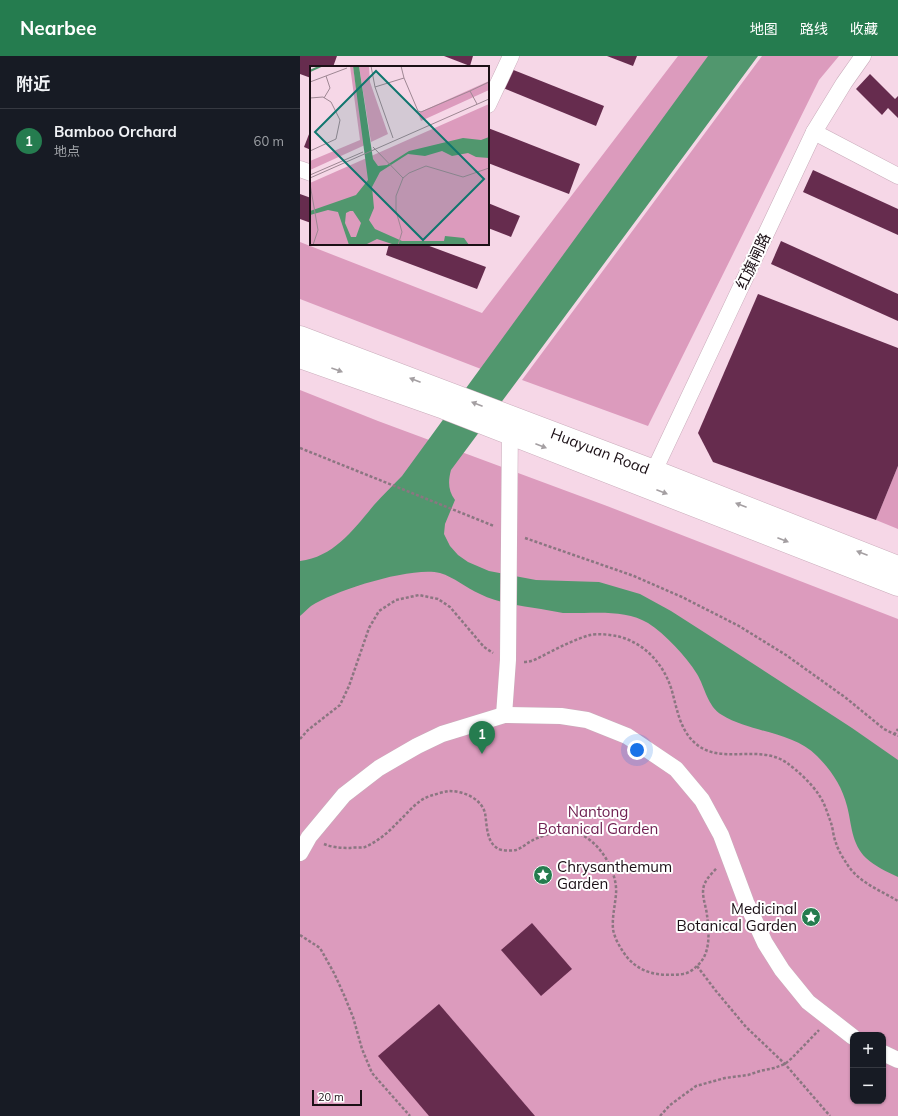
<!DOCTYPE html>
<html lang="zh">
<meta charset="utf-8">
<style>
body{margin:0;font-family:Mulish,"Noto Sans SC",sans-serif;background:#20242c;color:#f1f3f6}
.controls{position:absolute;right:12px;bottom:12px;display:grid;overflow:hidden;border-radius:8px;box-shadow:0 1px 3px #0004}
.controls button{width:36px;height:36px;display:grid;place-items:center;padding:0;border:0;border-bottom:1px solid #363941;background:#171b24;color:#f1f3f6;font:20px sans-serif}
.scale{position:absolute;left:12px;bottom:10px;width:50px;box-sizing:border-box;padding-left:4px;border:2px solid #1b1016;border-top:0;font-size:11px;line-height:14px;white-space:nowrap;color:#1b1016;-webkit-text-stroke:3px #fff;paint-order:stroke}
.you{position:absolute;left:337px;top:694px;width:14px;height:14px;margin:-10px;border:3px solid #fff;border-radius:50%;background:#1a73e8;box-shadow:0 0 0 6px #1a73e833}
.badge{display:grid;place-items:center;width:26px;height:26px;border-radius:50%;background:#257c4f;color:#fff;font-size:13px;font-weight:700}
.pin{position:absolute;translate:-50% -33px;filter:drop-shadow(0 1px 2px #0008)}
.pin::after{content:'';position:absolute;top:21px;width:14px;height:12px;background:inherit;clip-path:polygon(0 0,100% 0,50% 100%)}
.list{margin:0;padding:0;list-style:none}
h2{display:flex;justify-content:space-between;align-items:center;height:52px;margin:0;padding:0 16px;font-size:17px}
h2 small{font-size:13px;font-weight:400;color:#9ea1a6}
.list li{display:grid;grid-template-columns:26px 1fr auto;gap:12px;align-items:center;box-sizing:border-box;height:64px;padding:0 16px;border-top:1px solid #363941}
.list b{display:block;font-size:15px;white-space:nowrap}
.list p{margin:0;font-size:13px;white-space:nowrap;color:#9ea1a6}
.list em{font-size:13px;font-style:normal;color:#9ea1a6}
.map{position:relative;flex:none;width:598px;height:1060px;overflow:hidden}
header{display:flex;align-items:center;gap:24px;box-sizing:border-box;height:56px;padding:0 20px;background:#257c4f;color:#fff}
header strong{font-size:19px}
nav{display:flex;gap:22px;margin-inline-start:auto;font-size:14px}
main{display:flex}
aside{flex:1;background:#171b24}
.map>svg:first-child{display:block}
.green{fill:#dc9bbd;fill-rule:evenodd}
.water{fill:#51976e}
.building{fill:#662c4e}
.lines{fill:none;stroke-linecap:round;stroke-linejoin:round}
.street-casing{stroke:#c9abba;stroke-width:17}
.secondary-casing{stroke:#c9abba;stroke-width:23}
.path{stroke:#8b7681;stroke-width:2.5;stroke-dasharray:3 2;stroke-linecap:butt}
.street{stroke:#fff;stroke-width:16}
.secondary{stroke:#fff;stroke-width:22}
.oneway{fill:#a49fa2}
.labels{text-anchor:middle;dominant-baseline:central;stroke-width:4;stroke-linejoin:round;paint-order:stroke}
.street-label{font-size:15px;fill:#1b1016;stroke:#fff}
.park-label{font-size:15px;fill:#702152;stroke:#fff}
.poi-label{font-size:15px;fill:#1b1016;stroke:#fff;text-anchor:start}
.inset-river{fill:none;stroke:#51976e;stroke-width:2}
.inset-road{fill:none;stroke:#9e8793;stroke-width:1}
.view{fill:#0f766e;fill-opacity:0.15;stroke:#0f766e;stroke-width:2}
.inset-edge{fill:none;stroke:#1b1016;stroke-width:2}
</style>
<header>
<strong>Nearbee</strong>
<nav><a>地图</a><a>路线</a><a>收藏</a></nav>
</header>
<main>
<aside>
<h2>附近<small></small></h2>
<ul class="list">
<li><span class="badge">1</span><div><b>Bamboo Orchard</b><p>地点</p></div><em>60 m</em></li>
</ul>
</aside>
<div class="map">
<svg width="598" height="1060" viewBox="0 0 598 1060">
<rect width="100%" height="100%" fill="#f6d7e7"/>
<g class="green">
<path d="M378 0H412L181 313 0 243V186L182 257Z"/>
<path d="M462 0H539L519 24 348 370 222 324Z"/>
<path d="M0 334 78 365 307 450 598 563V1060H0ZM553 979H583V1045H553Z"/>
<path d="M598 410V473L576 464Z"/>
</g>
<path class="water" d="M408 0H458L151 414C148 425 148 435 155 444L145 468 144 478 150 490 158 499 168 506 189 515 236 524 299 526 340 538 371 555 435 596 552 672 598 704V821C587 816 575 810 566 802 551 787 552 769 547 750 542 730 531 714 517 700 492 675 451 677 422 659 407 650 405 631 397 618 385 599 366 579 348 567 324 552 289 558 263 557 256 556 248 554 241 553 221 550 198 547 180 538 166 532 154 521 140 517 112 510 36 534 11 550 7 553 4 557 0 560V505C34 501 54 473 74 449 83 439 93 429 102 420Z"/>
<g class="building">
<path d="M0 0H37L33 11H11V22L0 18Z"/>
<path d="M144 0H173L170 10Z"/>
<path d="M307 0H337L333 10Z"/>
<path d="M211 13 304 50 296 70 203 32Z"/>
<path d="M570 18 595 43 598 40V62L588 52 582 59 556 33Z"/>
<path d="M188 72 280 108 269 138 188 107Z"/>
<path d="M11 73V94L4 91Z"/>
<path d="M513 114 598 153V179L503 136Z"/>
<path d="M0 138 11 142V167L0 163Z"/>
<path d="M188 147 220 160 211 181 188 172Z"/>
<path d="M481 185 598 238V265L471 208Z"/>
<path d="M89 188H124L186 211 177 233 86 199Z"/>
<path d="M458 238 598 292V410L576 464 413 406 398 377Z"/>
<path d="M232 867 272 913 241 940 201 894Z"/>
<path d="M139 948 235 1060H129L78 1000Z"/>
</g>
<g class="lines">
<defs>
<g id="street">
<path d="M188 49 211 0"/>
<path d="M514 76 598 120"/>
<path d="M0 113 11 117"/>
<path d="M354 415 514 76 544 27 563 0"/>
<path d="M204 659 208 604 210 368"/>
<path d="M0 797 9 781 44 739 79 712 117 690 142 678 204 659 261 660 287 664 327 680 376 713 402 744 421 779 446 846 465 887 482 914 508 946 553 981"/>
<path d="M583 997 598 1004"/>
</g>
<g id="secondary">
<path d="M0 281 354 415 598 511"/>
<path d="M0 301 144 352 598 529"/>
</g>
</defs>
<use href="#street" class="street-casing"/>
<use href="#secondary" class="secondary-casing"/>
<g class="path">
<path d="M0 392 194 470"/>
<path d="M225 482 334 520 382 541 439 570 486 599 546 642 584 673 598 680"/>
<path d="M224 606C233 606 240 601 248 597 262 590 276 583 290 579 297 577 310 579 317 580 345 587 364 608 372 635 377 653 380 674 395 687 420 710 459 687 487 707 497 714 512 728 519 739 524 746 527 756 530 764 533 771 533 780 536 787 538 794 543 802 547 808 559 827 580 834 598 845"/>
<path d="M594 679 598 673"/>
<path d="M0 683 8 674 40 649 49 630 69 572 79 555 96 544 119 539 138 543 150 551 184 591 193 597"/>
<path d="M24 788C31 791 40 792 49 792 54 791 60 792 65 791 77 786 89 776 98 766 108 757 117 744 130 740 136 738 143 736 149 735 163 735 181 742 185 757 187 768 186 785 197 792 201 795 211 795 216 794 222 792 227 787 233 784 246 778 262 773 276 777 299 783 318 816 316 838 315 850 312 861 313 873 314 880 318 888 322 894 336 917 357 921 383 918 390 917 395 912 399 908 411 896 409 874 407 859 406 849 400 837 405 827 407 822 413 816 417 812"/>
<path d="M0 879 20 892 34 917 44 939 53 961 62 993 72 1017 110 1060"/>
<path d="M397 910 416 935 446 971 485 1008 530 1060"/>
<path d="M360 1060 370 1049 396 1030 425 1022 448 1019 460 1015 474 1012 485 1008 492 1002 519 974"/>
</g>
<use href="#street" class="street"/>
<use href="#secondary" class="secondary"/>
</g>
<defs><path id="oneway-solid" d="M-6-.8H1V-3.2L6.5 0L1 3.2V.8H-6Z"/></defs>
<g class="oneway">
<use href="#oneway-solid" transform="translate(37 314) rotate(20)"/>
<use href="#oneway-solid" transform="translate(115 324) rotate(-159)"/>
<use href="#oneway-solid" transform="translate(177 348) rotate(-159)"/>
<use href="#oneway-solid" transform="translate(241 390) rotate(21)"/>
<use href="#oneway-solid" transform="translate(362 436) rotate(21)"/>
<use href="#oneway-solid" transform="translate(441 449) rotate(-159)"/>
<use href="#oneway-solid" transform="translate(483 484) rotate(21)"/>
<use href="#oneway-solid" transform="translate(562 497) rotate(-159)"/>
</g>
<defs>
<symbol id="sight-disc" viewBox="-11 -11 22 22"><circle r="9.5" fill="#257c4f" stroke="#fff"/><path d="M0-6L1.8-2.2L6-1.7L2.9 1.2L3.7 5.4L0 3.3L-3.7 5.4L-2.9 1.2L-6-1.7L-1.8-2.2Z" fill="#fff"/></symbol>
</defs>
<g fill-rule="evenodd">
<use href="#sight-disc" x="232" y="808" width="22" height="22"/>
<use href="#sight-disc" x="500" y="850" width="22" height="22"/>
</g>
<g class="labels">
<g class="street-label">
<text transform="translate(453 205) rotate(-65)">红旗闸路</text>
<text transform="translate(300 395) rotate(21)">Huayuan Road</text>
</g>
<g class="park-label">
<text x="298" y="755">Nantong<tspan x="298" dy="17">Botanical Garden</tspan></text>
</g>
<g class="poi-label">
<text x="257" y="810">Chrysanthemum<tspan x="257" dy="17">Garden</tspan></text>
<text x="497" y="852" text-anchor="end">Medicinal<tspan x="497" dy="17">Botanical Garden</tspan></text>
</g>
</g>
<g transform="translate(10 10)">
<rect width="179" height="179" fill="#f6d7e7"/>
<path d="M40 0H43L55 79 0 104V95L50 74ZM49 0H59L60 16 78 68 61 76ZM179 15V24L111 55 108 47ZM179 38V179H0V117Z" fill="#dc9bbd"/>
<path d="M43 0H49L63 93 68 100 77 99 99 85 153 72 171 74 179 71V92L166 91 158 87 142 90 132 85 115 90 98 88 70 106 62 121 64 142 59 154 65 163 92 175H134L135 170 154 172 159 179H85L67 173 55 179H39L28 146 18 144 0 149V145L46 129 58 114ZM40 145H43L51 157 46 171H41L35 157 36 147Z" fill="#51976e" fill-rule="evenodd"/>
<path class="inset-river" d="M0 5 11 0"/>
<path class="inset-road" d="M61 0 65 21 83 72M94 12 108 45 111 46 160 25M0 16 37 2M65 21 94 12 91 0M0 32 13 31 21 36 30 54 26 73 0 85M14 32 20 22 16 10M167 38 160 25 179 16M63 81 93 112M0 109 53 86M0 112 179 33M0 118 8 164 3 179M88 179 92 166 86 145V130L93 112 99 107 116 100 153 111 179 102"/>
<path class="view" d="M66 5 174 113 113 174 5 66Z"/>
<rect width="179" height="179" class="inset-edge"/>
</g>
</svg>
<div class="controls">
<button>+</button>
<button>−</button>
</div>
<div class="scale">20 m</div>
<div class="you"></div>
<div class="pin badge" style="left:182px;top:698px">1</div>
</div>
</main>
